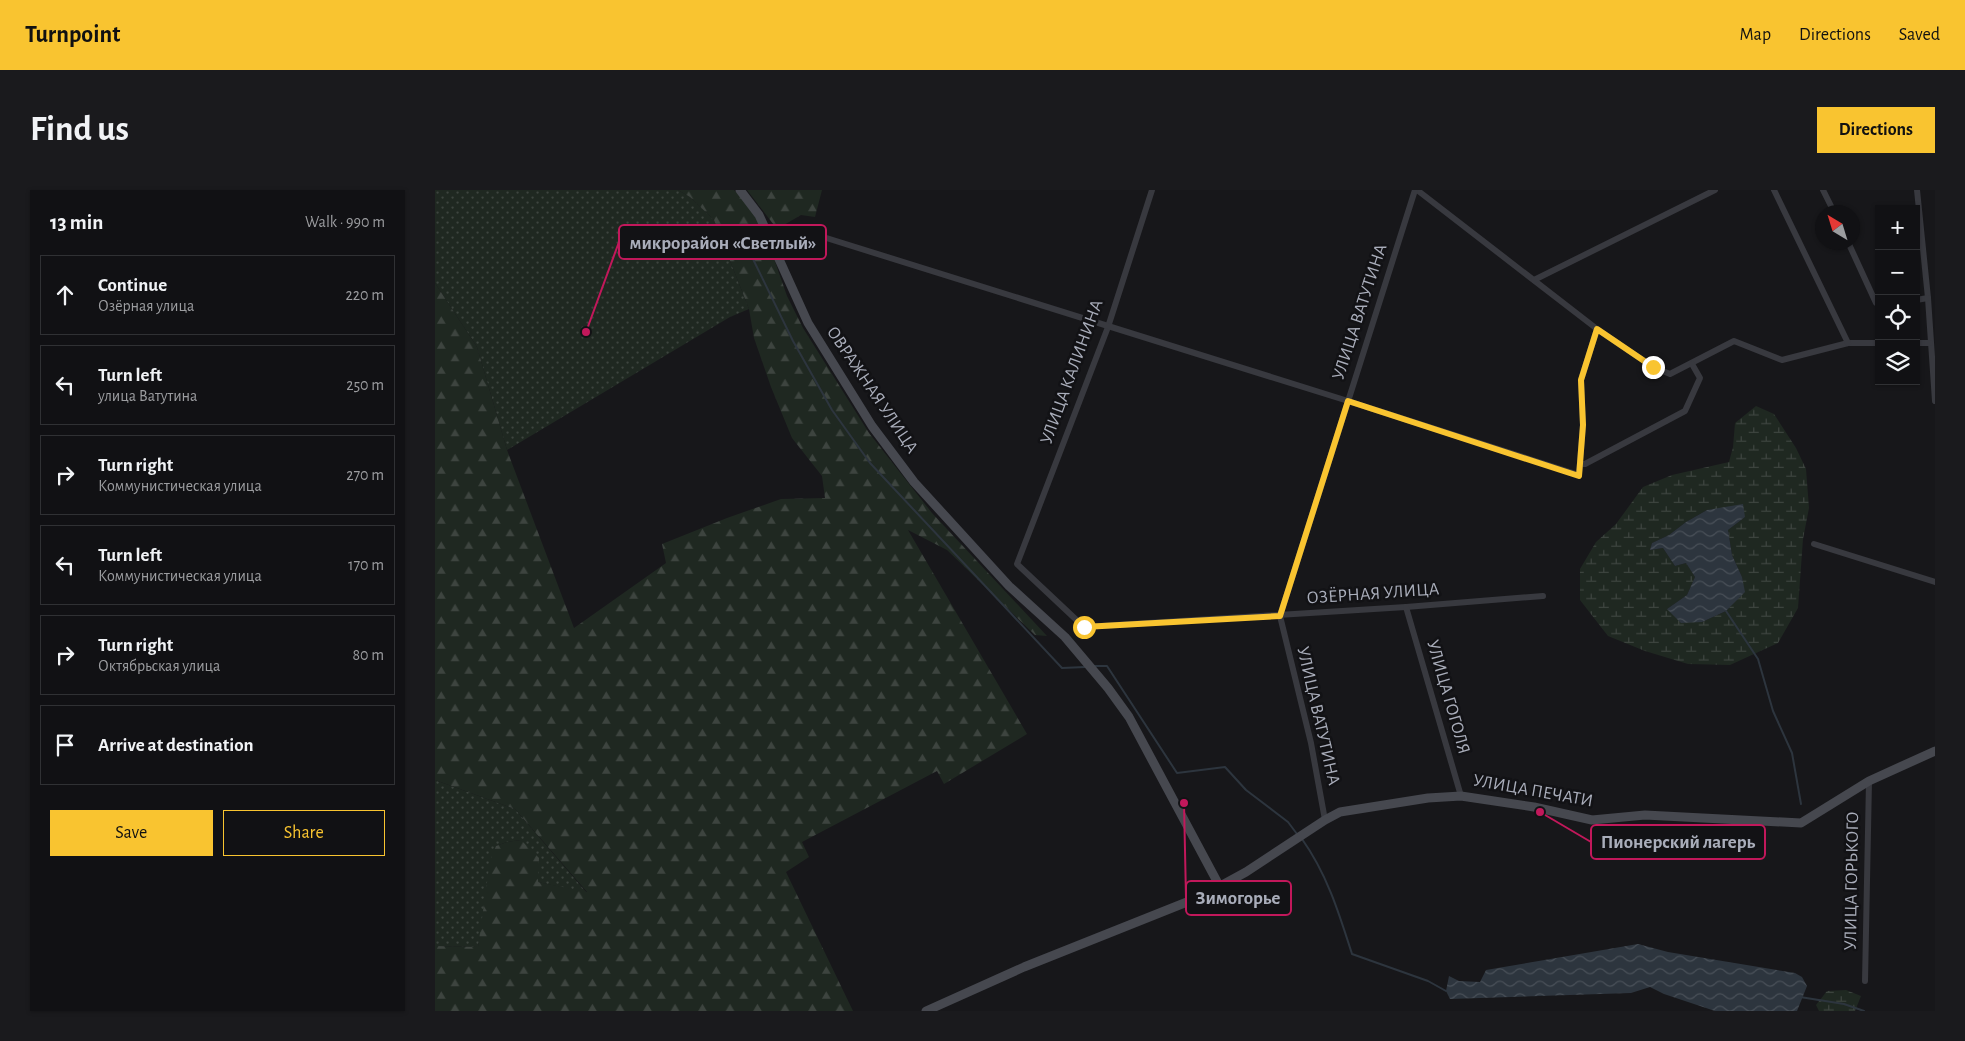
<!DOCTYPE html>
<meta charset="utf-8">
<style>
body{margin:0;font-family:"Alegreya Sans",sans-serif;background:#1a1a1d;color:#f1f3f6}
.controls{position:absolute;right:15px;top:15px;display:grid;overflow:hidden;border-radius:0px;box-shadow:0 1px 4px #0004}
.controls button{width:45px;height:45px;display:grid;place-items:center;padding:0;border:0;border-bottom:1px solid #303134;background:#111114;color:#f1f3f6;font:25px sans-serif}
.compass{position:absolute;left:1380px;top:15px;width:45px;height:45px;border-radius:50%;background:#111114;box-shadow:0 1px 4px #0004;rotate:322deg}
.stop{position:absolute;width:15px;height:15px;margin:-11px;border:4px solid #f9c430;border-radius:50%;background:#fff}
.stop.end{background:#f9c430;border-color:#fff;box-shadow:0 1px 5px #0008}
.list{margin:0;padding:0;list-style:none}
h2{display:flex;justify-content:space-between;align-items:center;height:65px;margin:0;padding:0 20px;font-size:21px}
h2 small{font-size:16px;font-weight:400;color:#9c9da0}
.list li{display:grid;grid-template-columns:32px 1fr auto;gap:15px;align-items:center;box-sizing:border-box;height:80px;margin:0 10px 10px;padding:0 10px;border:1px solid #303134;border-radius:0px}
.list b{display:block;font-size:19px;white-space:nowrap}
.list p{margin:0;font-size:16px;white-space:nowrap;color:#9c9da0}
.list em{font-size:16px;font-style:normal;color:#9c9da0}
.actions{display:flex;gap:10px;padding:15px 20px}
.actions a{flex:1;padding:11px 0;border:1px solid #f9c430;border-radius:0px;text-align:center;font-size:18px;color:#f9c430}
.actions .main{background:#f9c430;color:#111}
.icon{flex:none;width:28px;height:28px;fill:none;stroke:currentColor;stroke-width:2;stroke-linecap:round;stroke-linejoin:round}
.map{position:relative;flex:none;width:1500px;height:821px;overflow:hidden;border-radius:0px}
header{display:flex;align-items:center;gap:30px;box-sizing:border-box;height:70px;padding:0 25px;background:#f9c430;color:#111}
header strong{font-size:24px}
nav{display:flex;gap:28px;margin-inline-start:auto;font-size:18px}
.intro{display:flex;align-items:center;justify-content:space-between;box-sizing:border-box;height:120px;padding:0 30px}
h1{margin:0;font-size:35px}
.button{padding:12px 22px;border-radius:0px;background:#f9c430;color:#111;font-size:18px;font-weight:700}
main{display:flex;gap:30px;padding:0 30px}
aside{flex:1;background:#111114;border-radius:0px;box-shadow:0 1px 4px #0004}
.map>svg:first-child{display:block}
.green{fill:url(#green-dots)}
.forest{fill:url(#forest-firs)}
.wetland{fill:url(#wetland-marsh);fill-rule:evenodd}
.water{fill:url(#water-waves)}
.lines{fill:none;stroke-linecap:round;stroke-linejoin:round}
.stream{stroke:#2d353e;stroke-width:2}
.street{stroke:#38393f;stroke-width:6}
.secondary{stroke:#46484f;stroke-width:9}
.route{stroke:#f9c430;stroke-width:6}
.labels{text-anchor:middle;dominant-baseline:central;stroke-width:5;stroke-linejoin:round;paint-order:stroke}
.street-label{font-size:18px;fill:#a9adba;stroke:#121215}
.leader{fill:none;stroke:#c2185b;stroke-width:2}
.callout-dot{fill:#c2185b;stroke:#121215;stroke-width:2}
.callout{fill:#121215;stroke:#c2185b;stroke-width:2}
.callout-label{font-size:19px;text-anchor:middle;font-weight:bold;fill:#a9adba}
</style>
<header>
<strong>Turnpoint</strong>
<nav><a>Map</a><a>Directions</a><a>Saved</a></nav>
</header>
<div class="intro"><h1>Find us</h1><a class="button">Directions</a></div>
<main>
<aside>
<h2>13 min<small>Walk · 990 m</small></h2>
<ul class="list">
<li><svg class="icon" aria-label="ahead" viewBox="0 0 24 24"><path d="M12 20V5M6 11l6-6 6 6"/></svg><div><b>Continue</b><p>Озёрная улица</p></div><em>220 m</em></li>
<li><svg class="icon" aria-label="left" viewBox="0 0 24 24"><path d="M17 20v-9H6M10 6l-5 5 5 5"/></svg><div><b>Turn left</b><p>улица Ватутина</p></div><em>250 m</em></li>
<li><svg class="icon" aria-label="right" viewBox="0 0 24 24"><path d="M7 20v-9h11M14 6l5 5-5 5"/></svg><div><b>Turn right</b><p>Коммунистическая улица</p></div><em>270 m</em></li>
<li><svg class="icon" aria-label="left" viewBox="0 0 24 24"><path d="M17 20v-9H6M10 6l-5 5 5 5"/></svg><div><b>Turn left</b><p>Коммунистическая улица</p></div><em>170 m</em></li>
<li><svg class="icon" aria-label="right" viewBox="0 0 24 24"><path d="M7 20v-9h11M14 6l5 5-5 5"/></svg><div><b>Turn right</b><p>Октябрьская улица</p></div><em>80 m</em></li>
<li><svg class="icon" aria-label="arrive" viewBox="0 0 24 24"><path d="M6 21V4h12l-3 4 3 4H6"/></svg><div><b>Arrive at destination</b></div></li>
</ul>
<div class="actions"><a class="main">Save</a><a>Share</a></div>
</aside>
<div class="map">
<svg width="1500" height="821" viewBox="0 0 1500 821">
<defs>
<pattern id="green-dots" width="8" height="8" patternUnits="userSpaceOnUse" patternTransform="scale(1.25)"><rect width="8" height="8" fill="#1f2821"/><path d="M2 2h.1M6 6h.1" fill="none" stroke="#3d443f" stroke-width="1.8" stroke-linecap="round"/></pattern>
<pattern id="forest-firs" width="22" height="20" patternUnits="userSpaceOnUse" patternTransform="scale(1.25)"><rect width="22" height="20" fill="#1f2821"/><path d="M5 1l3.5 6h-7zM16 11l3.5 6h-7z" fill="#3d443f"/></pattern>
<pattern id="wetland-marsh" width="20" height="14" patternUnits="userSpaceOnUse" patternTransform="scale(1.25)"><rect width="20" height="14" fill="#1f2821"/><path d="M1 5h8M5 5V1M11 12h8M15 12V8" fill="none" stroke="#3d443f"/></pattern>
<pattern id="water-waves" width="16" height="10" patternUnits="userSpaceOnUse" patternTransform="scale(1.25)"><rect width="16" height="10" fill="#2d353e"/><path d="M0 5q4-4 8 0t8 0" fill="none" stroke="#495058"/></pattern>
</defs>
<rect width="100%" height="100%" fill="#17171a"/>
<g class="green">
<path d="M0 0H243L255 7 279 30 314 119 295 127 72 260 42 157 0 93Z"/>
<path d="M0 590 80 619 152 703 103 692 86 650 72 652 61 656 43 757 0 756Z"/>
</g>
<g class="forest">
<path d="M243 0H299L323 23 352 106 368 138 434 243 497 323 612 446 600 445 512 360 473 340 592 544 509 594 502 581 367 652 374 667 351 682 418 821H0V756L43 757 55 671 61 656 72 652 86 650 104 668 103 692 152 702 80 619 0 590V93L42 157 72 260 139 438 231 373 227 354 292 328 346 309 390 308 387 286 357 248 336 197 319 148 314 119 279 30 255 7Z"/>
<path d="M312 0H387L380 27 366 25 342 39Z"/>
</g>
<g class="wetland">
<path d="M1321 216 1339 224 1361 258 1371 279 1374 318 1368 349 1363 418 1343 453 1295 475 1253 474 1210 461 1173 446 1145 410V379L1161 352 1181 334 1208 297 1237 285 1294 272 1298 257 1300 233ZM1288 319 1310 327 1293 340 1297 365 1307 387 1309 402 1291 421 1267 432 1232 419 1252 405 1260 387 1251 373 1240 376 1228 358 1215 360 1217 353 1234 345 1251 332 1272 320Z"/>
<path d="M1411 800 1426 806 1420 821H1384L1381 815 1392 801Z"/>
</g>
<g class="water">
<path d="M1308 314 1310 327 1293 340 1297 365 1307 387 1310 402 1291 421 1267 432 1246 433 1232 419 1252 405 1260 387 1251 373 1240 376 1228 358 1215 360 1217 353 1234 345 1251 332 1272 320Z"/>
<path d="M1203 754 1233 762 1360 783 1367 787 1372 796 1362 821H1280L1229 804 1215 797 1196 803 1015 809 1011 801 1014 786 1024 791 1045 792 1051 780Z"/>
</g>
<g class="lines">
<g class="stream">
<path d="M317 67 358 151 397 220 435 273 627 478 650 477"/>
<path d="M1291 421 1323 469 1338 521 1357 563 1366 614"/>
<path d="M660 476H672L742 583 790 577 811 600 853 632 862 644"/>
<path d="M867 649C892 684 904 723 917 764L993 791 1011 801"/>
<path d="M1365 807 1409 814 1429 821"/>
</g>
<g class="street">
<path d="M717 0 673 137 582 374 649 437 971 417 1108 406"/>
<path d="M982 0 1162 139 1218 177 1235 184 1299 151 1347 170 1413 153H1444"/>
<path d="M1339 0 1413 153"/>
<path d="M1388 0 1399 22"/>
<path d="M1482 0 1493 108 1500 211"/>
<path d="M1413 52 1441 113H1444"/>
<path d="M338 56 349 53 369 41 913 211 1144 285 1148 235 1146 190 1162 139"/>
<path d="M1099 90 1280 0"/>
<path d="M1481 110 1493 108"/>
<path d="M1481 153H1495"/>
<path d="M1145 274H1150L1250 221 1265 188 1257 174"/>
<path d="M1379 354 1500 392"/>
<path d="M971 417 1026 606"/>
<path d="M890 630 876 553 845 426 980 0"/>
<path d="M1430 791 1434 591"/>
</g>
<g class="secondary">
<path d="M305 0 324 25 373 133 437 236 479 292 574 396 630 447 673 498 694 527 785 697"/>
<path d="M491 821 589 777 767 706 811 682 890 630 905 622 993 608 1026 606 1099 617 1157 630 1210 625 1366 633 1434 591 1500 561"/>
</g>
</g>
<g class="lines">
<path class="route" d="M649 437 845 426 913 211 1144 286 1148 235 1146 190 1162 139 1218 177"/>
</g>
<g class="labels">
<g class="street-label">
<text transform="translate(925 122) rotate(-72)">УЛИЦА ВАТУТИНА</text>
<text transform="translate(637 182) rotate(-70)">УЛИЦА КАЛИНИНА</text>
<text transform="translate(437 200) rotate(56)">ОВРАЖНАЯ УЛИЦА</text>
<text transform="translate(938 404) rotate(-4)">ОЗЁРНАЯ УЛИЦА</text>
<text transform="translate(1013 507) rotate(74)">УЛИЦА ГОГОЛЯ</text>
<text transform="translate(883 526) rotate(77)">УЛИЦА ВАТУТИНА</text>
<text transform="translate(1098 601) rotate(10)">УЛИЦА ПЕЧАТИ</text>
<text transform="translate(1417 691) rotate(-89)">УЛИЦА ГОРЬКОГО</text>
</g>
</g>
<path class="leader" d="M151 142L184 52M1105 622L1156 652M749 613L751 708"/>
<g class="callout-dot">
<circle cx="151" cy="142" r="5"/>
<circle cx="1105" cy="622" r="5"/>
<circle cx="749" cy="613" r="5"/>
</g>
<g class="callout">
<rect x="184" y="35" width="207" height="34" rx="5"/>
<rect x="1156" y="635" width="174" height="34" rx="5"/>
<rect x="751" y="691" width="105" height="34" rx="5"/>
</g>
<g class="callout-label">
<text x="288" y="59">микрорайон «Светлый»</text>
<text x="1243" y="658">Пионерский лагерь</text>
<text x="803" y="714">Зимогорье</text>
</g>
</svg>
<div class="controls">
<button>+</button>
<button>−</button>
<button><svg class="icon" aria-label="locate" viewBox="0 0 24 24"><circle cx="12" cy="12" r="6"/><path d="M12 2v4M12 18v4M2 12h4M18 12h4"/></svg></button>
<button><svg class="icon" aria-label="layers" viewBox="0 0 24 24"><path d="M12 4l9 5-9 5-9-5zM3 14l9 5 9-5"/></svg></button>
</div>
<svg class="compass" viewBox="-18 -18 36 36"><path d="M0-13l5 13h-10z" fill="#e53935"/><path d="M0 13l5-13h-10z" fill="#9c9da0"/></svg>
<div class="stop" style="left:649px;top:437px"></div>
<div class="stop end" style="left:1218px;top:177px"></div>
</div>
</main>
